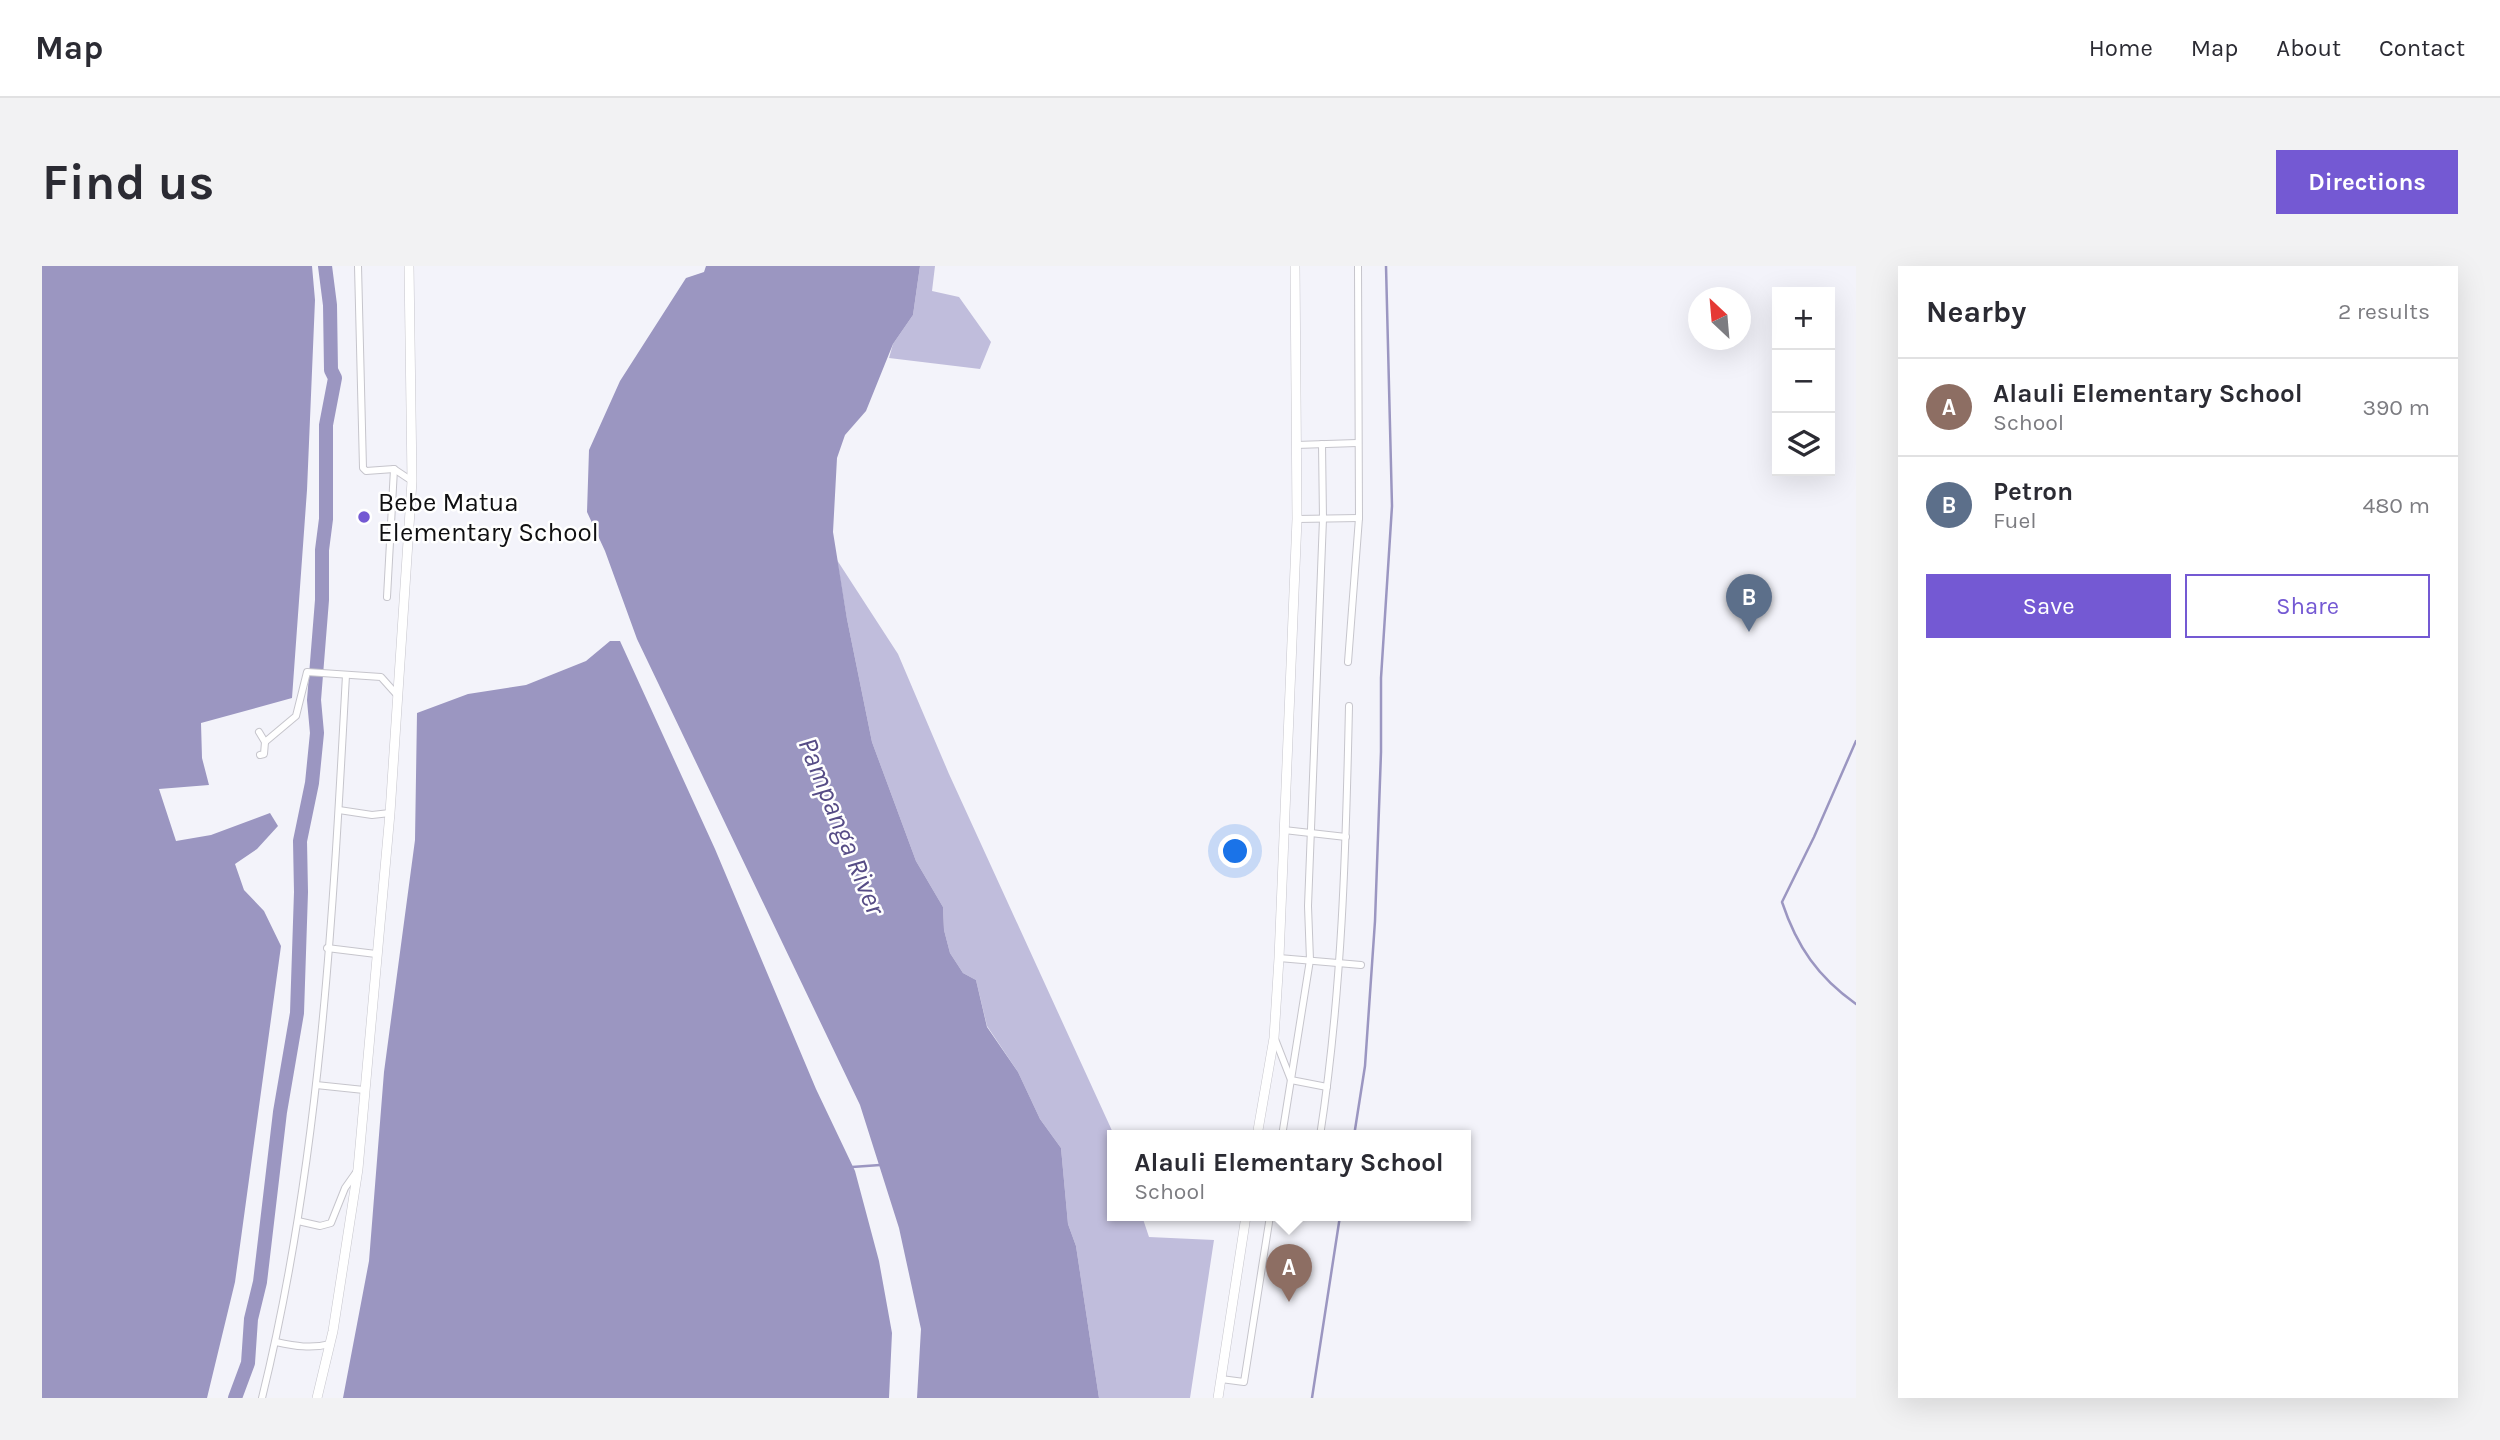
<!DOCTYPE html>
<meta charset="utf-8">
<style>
body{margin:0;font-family:Karla,sans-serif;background:#f2f2f3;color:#2b2b33}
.controls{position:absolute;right:21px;top:21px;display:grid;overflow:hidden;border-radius:0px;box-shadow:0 7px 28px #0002}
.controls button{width:63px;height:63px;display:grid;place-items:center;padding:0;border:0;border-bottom:2px solid #e1e1e2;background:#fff;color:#2b2b33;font:35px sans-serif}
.compass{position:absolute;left:1646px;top:21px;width:63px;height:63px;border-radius:50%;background:#fff;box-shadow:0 7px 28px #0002;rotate:334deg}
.you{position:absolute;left:1194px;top:586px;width:24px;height:24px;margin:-18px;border:5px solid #fff;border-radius:50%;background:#1a73e8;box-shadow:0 0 0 10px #1a73e833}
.badge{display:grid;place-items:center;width:46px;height:46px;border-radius:50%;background:#7459d3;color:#fff;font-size:23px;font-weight:700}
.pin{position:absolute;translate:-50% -58px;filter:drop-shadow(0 2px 4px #0008)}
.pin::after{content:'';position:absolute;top:37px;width:24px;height:21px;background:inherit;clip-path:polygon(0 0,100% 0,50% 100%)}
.popup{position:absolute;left:1065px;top:864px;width:364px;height:91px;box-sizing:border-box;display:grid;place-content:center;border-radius:0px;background:#fff;filter:drop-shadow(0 2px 5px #0005);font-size:23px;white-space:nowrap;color:#7c7c81}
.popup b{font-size:26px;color:#2b2b33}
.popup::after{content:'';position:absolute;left:50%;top:100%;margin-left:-14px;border:14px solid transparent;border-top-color:#fff}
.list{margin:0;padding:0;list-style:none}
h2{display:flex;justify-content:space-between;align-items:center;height:91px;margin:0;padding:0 28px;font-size:30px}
h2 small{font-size:23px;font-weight:400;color:#7c7c81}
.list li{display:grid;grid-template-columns:46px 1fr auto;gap:21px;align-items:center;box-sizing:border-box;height:98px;padding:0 28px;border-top:2px solid #e1e1e2}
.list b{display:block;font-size:26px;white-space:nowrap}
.list p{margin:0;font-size:23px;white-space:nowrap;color:#7c7c81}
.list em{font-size:23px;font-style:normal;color:#7c7c81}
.actions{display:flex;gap:14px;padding:21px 28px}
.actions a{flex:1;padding:16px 0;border:2px solid #7459d3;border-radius:0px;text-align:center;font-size:24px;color:#7459d3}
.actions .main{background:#7459d3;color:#fff}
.icon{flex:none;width:38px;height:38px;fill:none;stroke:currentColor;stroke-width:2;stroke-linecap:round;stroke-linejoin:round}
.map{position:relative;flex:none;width:1814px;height:1132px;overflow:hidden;border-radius:0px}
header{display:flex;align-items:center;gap:42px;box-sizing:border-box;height:98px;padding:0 35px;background:#fff;border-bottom:2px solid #e1e1e2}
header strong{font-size:33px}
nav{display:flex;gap:38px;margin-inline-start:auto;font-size:24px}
.intro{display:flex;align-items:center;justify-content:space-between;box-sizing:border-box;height:168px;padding:0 42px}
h1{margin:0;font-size:49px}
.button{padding:18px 32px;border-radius:0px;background:#7459d3;color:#fff;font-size:24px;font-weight:700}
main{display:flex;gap:42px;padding:0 42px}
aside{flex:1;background:#fff;border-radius:0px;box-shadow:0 7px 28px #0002}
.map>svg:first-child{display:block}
.grass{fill:#c0bddc}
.water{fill:#9b96c1}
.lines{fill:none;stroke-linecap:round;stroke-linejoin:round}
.stream{stroke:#9b96c1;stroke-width:2.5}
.river{stroke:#9b96c1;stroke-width:14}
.street-casing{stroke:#c6c5cc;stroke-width:8}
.secondary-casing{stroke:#c6c5cc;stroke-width:10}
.street{stroke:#fff;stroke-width:6}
.secondary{stroke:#fff;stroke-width:9}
.poi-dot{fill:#7459d3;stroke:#fff;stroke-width:2.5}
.labels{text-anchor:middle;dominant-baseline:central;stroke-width:5;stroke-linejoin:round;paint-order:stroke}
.poi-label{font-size:26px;fill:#0f0f11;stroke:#fff;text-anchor:start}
.water-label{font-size:28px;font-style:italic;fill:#564c86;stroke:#fff}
</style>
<header>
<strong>Map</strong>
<nav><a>Home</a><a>Map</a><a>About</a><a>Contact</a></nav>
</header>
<div class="intro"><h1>Find us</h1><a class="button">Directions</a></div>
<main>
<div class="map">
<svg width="1814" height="1132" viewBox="0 0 1814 1132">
<rect width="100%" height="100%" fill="#f3f3fa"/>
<g class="grass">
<path d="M878 0H893L890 25 917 31 949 76 938 103 847 92 851 78 871 49Z"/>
<path d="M795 294 856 388 907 508 1072 869 1070 870V950H1100L1107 971 1172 974 1148 1132H1057L1034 980 1026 958 1019 882 998 853 976 806 945 760 934 714 921 707 908 687 902 664 901 641 874 595 830 476 805 353Z"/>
</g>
<g class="water">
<path d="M0 0H270L273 34 265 224 250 432 159 457 160 492 167 519 117 523 134 575 169 569 228 547 236 560 215 583 193 598 202 624 222 645 239 680 193 1016 165 1132H0Z"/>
<path d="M664 0H878L871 49 851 78 824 145 803 169 795 192 791 266 805 353 830 476 874 595 901 641 902 664 908 687 921 707 934 714 945 761 976 806 998 853 1019 882 1026 958 1034 980 1057 1132H875L879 1063 857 962 818 839 595 373 563 285 545 246 547 184 578 115 644 12 662 6Z"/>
<path d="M568 375H578L673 583 774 823 813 905 837 995 850 1067 847 1132H301L327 995 342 806 373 574 375 447 426 428 484 419 544 395Z"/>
</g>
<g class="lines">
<g class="stream">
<path d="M1814 475 1772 571 1740 636C1755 681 1776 711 1814 738"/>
<path d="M1312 870 1323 800 1333 655 1339 486V412L1350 240 1344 0"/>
<path d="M810 901 838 899"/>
<path d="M1270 1132 1298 950"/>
</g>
<path class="river" d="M193 1132 206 1097 209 1053 218 1016 238 846 255 747 259 626 258 575 270 517 275 467 272 434 280 334V284L284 253V159L293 112 289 104 288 39 283 0"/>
<defs>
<g id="street">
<path d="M316 0 321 202 324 205 352 203 370 215"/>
<path d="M1254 179 1315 177"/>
<path d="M1255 253 1317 252"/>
<path d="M345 331 352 203"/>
<path d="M1306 396 1317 252 1316 0"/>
<path d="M217 466 223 476 254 450 265 406 339 411 356 430"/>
<path d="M218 489 222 488 223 476"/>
<path d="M297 544 330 549 348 547"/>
<path d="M1242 564 1304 571"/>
<path d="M285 682 334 688"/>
<path d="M1237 692 1319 699"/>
<path d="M1233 773 1249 814 1285 821"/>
<path d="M274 819 322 824"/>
<path d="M1240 870 1268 694 1266 640 1281 253 1280 178"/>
<path d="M1278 870C1300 727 1304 584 1307 440"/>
<path d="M256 955 278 960 289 957 303 922 315 905"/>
<path d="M234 1076C253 1080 269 1083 288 1078"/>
<path d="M1179 1113 1202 1116 1228 950"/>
<path d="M220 1132C278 896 291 650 304 409"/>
</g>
<g id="secondary">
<path d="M1215 870 1232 772 1237 692 1255 253 1253 0"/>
<path d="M275 1132 291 1065 316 903 348 547 370 215 367 0"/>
<path d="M1176 1132 1204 950"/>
</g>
</defs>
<use href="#street" class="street-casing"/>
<use href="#secondary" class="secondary-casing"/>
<use href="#street" class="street"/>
<use href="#secondary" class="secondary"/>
</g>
<circle class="poi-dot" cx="322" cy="251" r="7"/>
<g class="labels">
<g class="poi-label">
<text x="336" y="236">Bebe Matua<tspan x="336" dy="30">Elementary School</tspan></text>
</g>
<g class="water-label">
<text transform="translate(800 560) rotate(68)">Pampanga River</text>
</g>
</g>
</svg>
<div class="controls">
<button>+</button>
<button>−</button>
<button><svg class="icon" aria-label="layers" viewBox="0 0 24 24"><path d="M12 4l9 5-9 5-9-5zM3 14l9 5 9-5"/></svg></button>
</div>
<svg class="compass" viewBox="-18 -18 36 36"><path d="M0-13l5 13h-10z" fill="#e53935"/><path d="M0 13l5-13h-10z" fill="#7c7c81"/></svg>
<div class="you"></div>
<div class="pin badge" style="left:1247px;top:1036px;background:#8d6e63">A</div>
<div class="popup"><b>Alauli Elementary School</b>School</div>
<div class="pin badge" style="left:1707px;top:366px;background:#5c6f8a">B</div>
</div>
<aside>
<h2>Nearby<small>2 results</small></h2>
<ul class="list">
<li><span class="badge" style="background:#8d6e63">A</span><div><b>Alauli Elementary School</b><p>School</p></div><em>390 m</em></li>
<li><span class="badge" style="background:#5c6f8a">B</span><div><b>Petron</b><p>Fuel</p></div><em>480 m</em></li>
</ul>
<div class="actions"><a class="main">Save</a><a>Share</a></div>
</aside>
</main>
